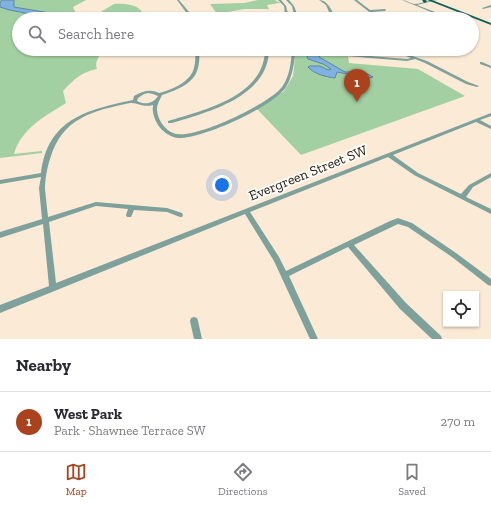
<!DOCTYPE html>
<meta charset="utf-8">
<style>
body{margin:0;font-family:"Zilla Slab",serif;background:#f7f7f7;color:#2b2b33}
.controls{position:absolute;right:12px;bottom:12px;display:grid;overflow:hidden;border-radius:0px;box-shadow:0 1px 3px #0004}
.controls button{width:36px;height:36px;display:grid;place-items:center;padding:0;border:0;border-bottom:1px solid #e1e1e2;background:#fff;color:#2b2b33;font:20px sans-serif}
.you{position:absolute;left:222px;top:185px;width:14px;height:14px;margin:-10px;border:3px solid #fff;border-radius:50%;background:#1a73e8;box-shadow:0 0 0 6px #1a73e833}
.badge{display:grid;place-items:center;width:26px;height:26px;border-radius:50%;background:#aa431d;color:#fff;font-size:13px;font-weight:700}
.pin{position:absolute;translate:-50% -33px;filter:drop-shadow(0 1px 2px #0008)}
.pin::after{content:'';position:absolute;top:21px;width:14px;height:12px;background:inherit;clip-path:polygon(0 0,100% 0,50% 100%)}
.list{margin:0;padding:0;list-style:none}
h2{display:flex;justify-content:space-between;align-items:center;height:52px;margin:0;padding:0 16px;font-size:17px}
h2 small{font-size:13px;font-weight:400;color:#7c7c81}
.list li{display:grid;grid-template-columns:26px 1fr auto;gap:12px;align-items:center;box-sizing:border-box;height:60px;padding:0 16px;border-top:1px solid #e1e1e2}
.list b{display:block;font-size:15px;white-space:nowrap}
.list p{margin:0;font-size:13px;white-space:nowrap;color:#7c7c81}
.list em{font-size:13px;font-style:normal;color:#7c7c81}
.icon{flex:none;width:22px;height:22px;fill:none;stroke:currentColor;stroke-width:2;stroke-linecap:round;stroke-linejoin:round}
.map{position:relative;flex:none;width:491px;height:339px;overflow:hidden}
.search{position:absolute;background:#fff;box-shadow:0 1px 3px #0004;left:12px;right:12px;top:12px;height:44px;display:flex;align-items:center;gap:10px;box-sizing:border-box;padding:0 14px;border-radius:22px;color:#7c7c81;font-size:15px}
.sheet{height:112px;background:#fff}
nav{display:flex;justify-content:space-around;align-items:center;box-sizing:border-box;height:56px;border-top:1px solid #e1e1e2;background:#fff;font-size:11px;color:#7c7c81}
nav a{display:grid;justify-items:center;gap:2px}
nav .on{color:#aa431d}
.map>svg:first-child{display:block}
.green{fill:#a3d0a2}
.water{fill:#7eb2e0;stroke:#6285a3}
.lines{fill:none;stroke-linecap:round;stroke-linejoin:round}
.minor{fill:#7ea19c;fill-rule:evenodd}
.major{fill:#11625a;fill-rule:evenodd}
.labels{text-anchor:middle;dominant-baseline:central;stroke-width:4;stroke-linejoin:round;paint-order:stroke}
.street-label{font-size:14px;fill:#221c15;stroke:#fdfaf5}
</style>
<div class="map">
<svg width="491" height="339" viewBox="0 0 491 339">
<rect width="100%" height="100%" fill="#fbead5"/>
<g class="green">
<path d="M0 0H86L73 7 77 16 84 19H19V49H103C100 56 94 61 97 69 82 72 74 79 63 91L66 103C45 116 21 129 14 154L42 151V153L0 158Z"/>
<path d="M258 0H275L280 3 267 5 269 9H244L217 14 210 4 244 3Z"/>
<path d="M114 4C123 3 137 4 142 12L129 18 101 16 97 14Z"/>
<path d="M296 49H334L341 55 348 56 349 63 418 69 465 96 301 155 257 109 284 91 293 76Z"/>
</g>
<g class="water">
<path d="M2 0H14V7L56 14 60 19H40V17C27 12 12 12 0 7V2Z"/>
<path d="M311 49H320L321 54 319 57 345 72H364L373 77 369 78 337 72 335 78C326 77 314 74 308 67L310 66H320L328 70 331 69 323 64 308 59 307 57Z"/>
</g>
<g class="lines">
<g class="minor">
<path d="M177 0H179L195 19H191Z"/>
<path d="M278 0H281L286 6 288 14 289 15V16L290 19H286V16H240V19H236L237 15 238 14H285L284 6Z"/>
<path d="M286 0H289L294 6 299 19H295L292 6Z"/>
<path d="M319 0C328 0 332 11 336 19H332L326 5Z"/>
<path d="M354 0H357L370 10 385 9 386 10 385 11 372 12 382 19H378Z"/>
<path d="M402 0C406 0 410 3 414 4 419 4 430 0 437 0L417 5 453 19H448Z"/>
<path d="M491 5V7L483 9 482 8Z"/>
<path d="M472 27 477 30V32L472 33V31H473L472 30Z"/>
<path d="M196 49H200C199 56 200 64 197 71 192 85 174 91 162 95 160 100 157 104 157 109 157 120 167 133 177 134 198 138 269 104 282 87 290 76 291 62 292 49H296C294 62 293 76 286 87 273 107 202 139 178 138 170 137 162 131 158 125 154 118 152 112 153 105 142 108 138 102 130 103 92 111 62 118 50 159 47 168 45 180 45 189 46 199 47 208 48 217L96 202 167 208 182 213 183 215 182 217H180L167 212 134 210 131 217H127L126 215 128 209 96 206 49 222 56 283 491 113V116L480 120 491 126V129L476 122 393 155 418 173 461 194 469 185 491 173V177L473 187 466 197 491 209V214L414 175 388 157 250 212 279 257 286 271 390 221 398 218 412 223 456 253 491 279V286L488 285 452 257 408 227 398 224 354 245 406 303 441 336 442 339H432L400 309 348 247 289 276 318 339H310L274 261 245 214 0 313V305L49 286 43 224 0 238V232L42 219 39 188 41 177 0 184V180L41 173C48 119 86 110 133 100L134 96C143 91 150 89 159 93 171 90 188 83 193 71 196 64 195 56 196 49ZM148 93 153 94 158 96C153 104 145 105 137 101L138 98 144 94Z"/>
<path d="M265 49H269C269 97 208 112 172 123H168V121C205 110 265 96 265 49Z"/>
<path d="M333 49C339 49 340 53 346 54L407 59 411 58 387 49H392L427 61 468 82 479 86 477 87 466 84 425 63 415 59 407 61 346 56 340 55Z"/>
<path d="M480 62H482L491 66V68L480 64Z"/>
<path d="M194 317 197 318 198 321 202 339H194L190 321 191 318Z"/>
</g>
<g class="major">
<path d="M422 0H426L427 2 424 3Z"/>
<path d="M427 0H432L491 23V25Z"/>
</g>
</g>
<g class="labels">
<g class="street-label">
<text transform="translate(308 173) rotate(-22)">Evergreen Street SW</text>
</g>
</g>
</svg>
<div class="controls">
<button><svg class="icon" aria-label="locate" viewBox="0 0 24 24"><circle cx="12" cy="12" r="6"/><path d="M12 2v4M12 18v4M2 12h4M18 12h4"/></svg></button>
</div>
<div class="you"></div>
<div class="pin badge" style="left:357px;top:102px">1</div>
<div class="search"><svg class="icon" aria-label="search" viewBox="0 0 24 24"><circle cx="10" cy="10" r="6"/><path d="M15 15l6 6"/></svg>Search here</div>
</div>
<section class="sheet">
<h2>Nearby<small></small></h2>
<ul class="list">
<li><span class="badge">1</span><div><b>West Park</b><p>Park · Shawnee Terrace SW</p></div><em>270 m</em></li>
</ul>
</section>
<nav>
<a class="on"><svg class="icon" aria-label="map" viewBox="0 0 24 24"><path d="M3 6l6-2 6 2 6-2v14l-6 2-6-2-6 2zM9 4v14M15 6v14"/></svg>Map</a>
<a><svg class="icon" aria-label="directions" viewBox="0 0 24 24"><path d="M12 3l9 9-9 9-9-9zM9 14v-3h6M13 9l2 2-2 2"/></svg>Directions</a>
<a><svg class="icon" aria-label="saved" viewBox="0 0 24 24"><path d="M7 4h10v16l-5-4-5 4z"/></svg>Saved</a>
</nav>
